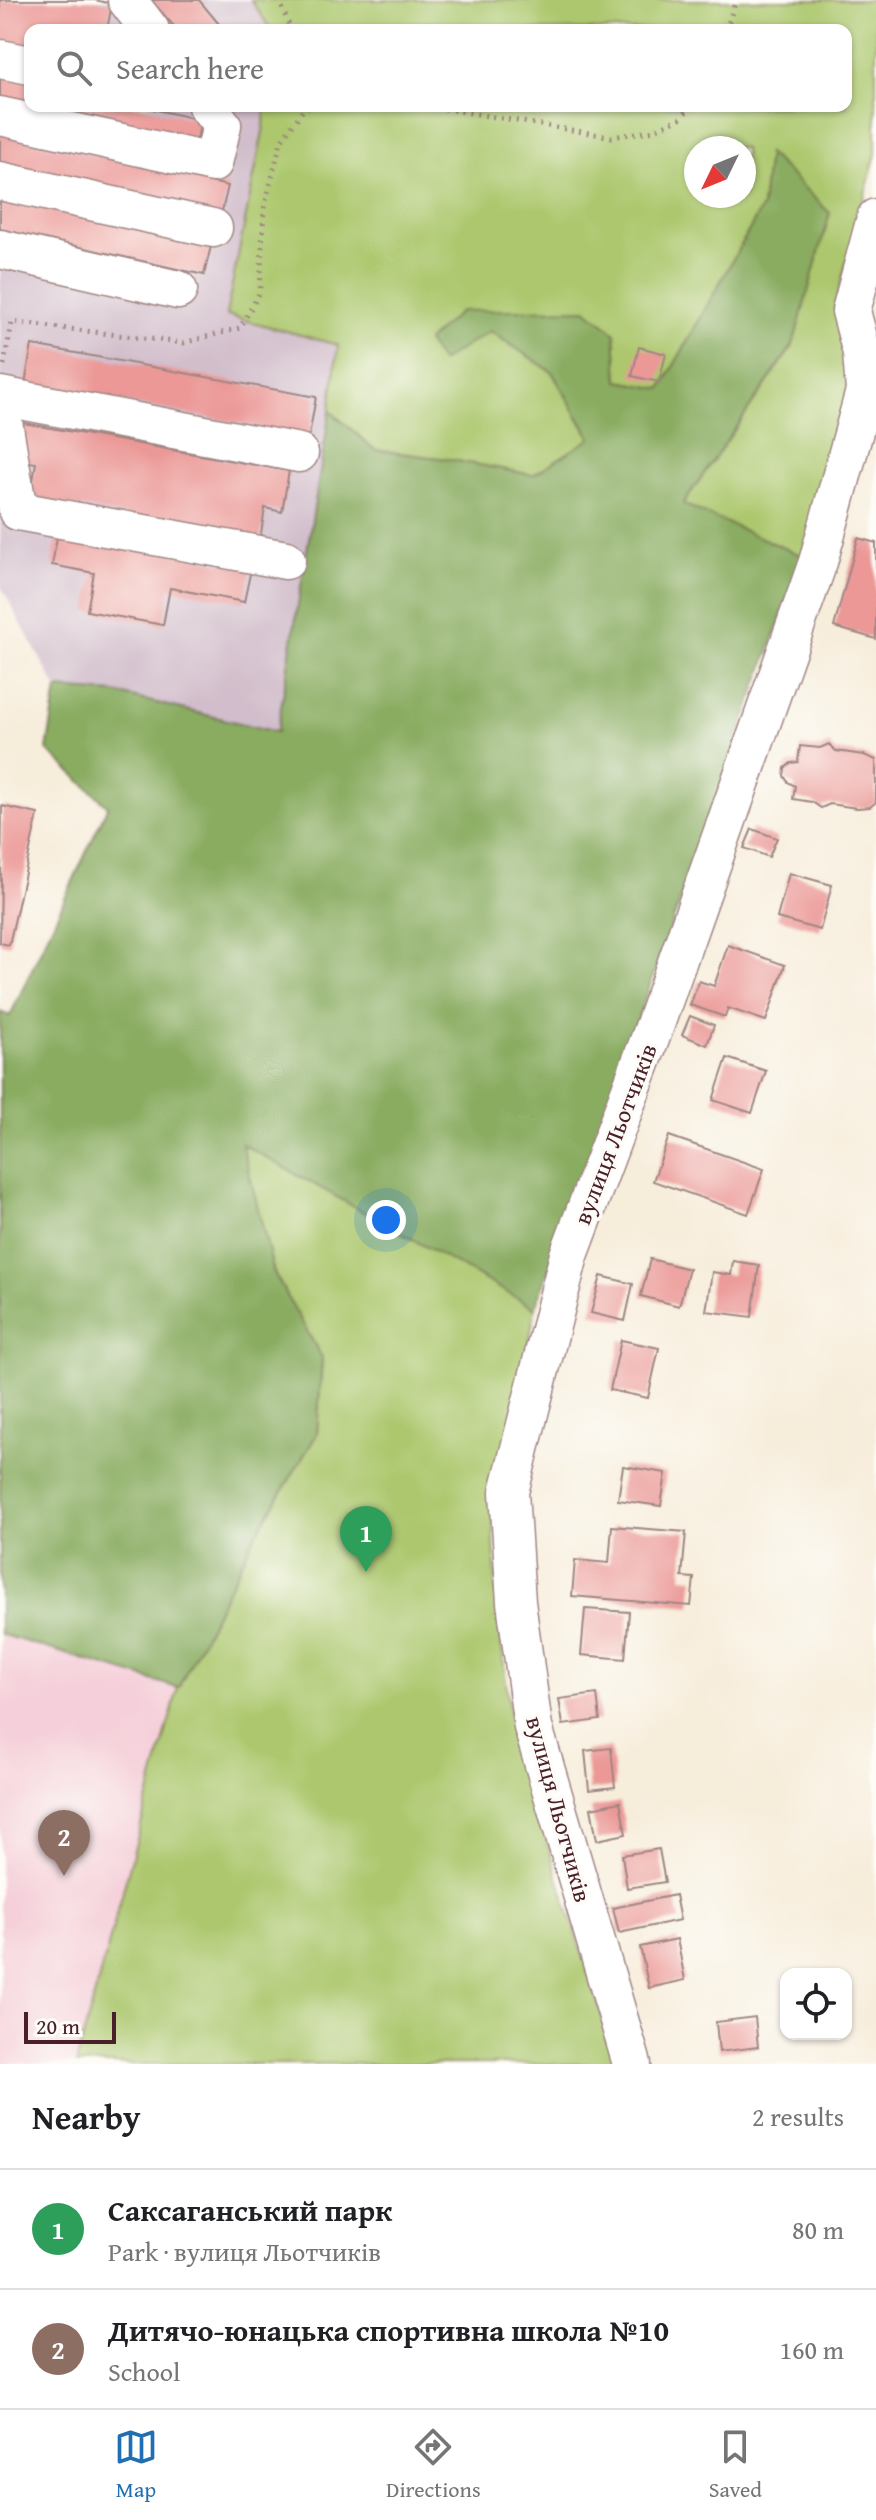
<!DOCTYPE html>
<meta charset="utf-8">
<style>
body{margin:0;font-family:"Gentium Book Plus",serif;background:#f2f2f2;color:#202124}
.controls{position:absolute;right:24px;bottom:24px;display:grid;overflow:hidden;border-radius:16px;box-shadow:0 2px 6px #0004}
.controls button{width:72px;height:72px;display:grid;place-items:center;padding:0;border:0;border-bottom:2px solid #e0e0e0;background:#fff;color:#202124;font:40px sans-serif}
.compass{position:absolute;left:684px;top:136px;width:72px;height:72px;border-radius:50%;background:#fff;box-shadow:0 2px 6px #0004;rotate:227deg}
.scale{position:absolute;left:24px;bottom:20px;width:92px;box-sizing:border-box;padding-left:8px;border:4px solid #4a1f2b;border-top:0;font-size:22px;line-height:28px;white-space:nowrap;color:#4a1f2b;-webkit-text-stroke:6px #fdfcf7;paint-order:stroke}
.you{position:absolute;left:386px;top:1220px;width:28px;height:28px;margin:-20px;border:6px solid #fff;border-radius:50%;background:#1a73e8;box-shadow:0 0 0 12px #1a73e833}
.badge{display:grid;place-items:center;width:52px;height:52px;border-radius:50%;background:#1f6fb2;color:#fff;font-size:26px;font-weight:700}
.pin{position:absolute;translate:-50% -66px;filter:drop-shadow(0 2px 4px #0008)}
.pin::after{content:'';position:absolute;top:42px;width:28px;height:24px;background:inherit;clip-path:polygon(0 0,100% 0,50% 100%)}
.list{margin:0;padding:0;list-style:none}
h2{display:flex;justify-content:space-between;align-items:center;height:104px;margin:0;padding:0 32px;font-size:34px}
h2 small{font-size:26px;font-weight:400;color:#757577}
.list li{display:grid;grid-template-columns:52px 1fr auto;gap:24px;align-items:center;box-sizing:border-box;height:120px;padding:0 32px;border-top:2px solid #e0e0e0}
.list b{display:block;font-size:30px;white-space:nowrap}
.list p{margin:0;font-size:26px;white-space:nowrap;color:#757577}
.list em{font-size:26px;font-style:normal;color:#757577}
.icon{flex:none;width:44px;height:44px;fill:none;stroke:currentColor;stroke-width:2;stroke-linecap:round;stroke-linejoin:round}
.map{position:relative;flex:none;width:876px;height:2064px;overflow:hidden}
.search{position:absolute;background:#fff;box-shadow:0 2px 6px #0004;left:24px;right:24px;top:24px;height:88px;display:flex;align-items:center;gap:20px;box-sizing:border-box;padding:0 28px;border-radius:16px;color:#757577;font-size:30px}
.sheet{height:344px;background:#fff}
nav{display:flex;justify-content:space-around;align-items:center;box-sizing:border-box;height:112px;border-top:2px solid #e0e0e0;background:#fff;font-size:22px;color:#757577}
nav a{display:grid;justify-items:center;gap:4px}
nav .on{color:#1f6fb2}
.map>svg:first-child{display:block}
.built{fill:#f5cfd9}
.industrial{fill:#d1bdcb}
.green{fill:#acc76d;stroke:#7b734c;stroke-width:2;fill-rule:evenodd}
.forest{fill:#89ac60;stroke:#6a6646;stroke-width:2}
.building{fill:#eb9896}
.lines{fill:none;stroke-linecap:round;stroke-linejoin:round}
.minor-casing{stroke:#a08683;stroke-width:41}
.path{stroke:#a08683;stroke-width:5;stroke-dasharray:2 6;stroke-linecap:butt}
.minor{stroke:#fff;stroke-width:38}
.labels{text-anchor:middle;dominant-baseline:central;stroke-width:7;stroke-linejoin:round;paint-order:stroke}
.street-label{font-size:24px;fill:#4a1f2b;stroke:#fdfcf7}
</style>
<div class="map">
<svg width="876" height="2064" viewBox="0 0 876 2064">
<rect width="100%" height="100%" fill="#fdfcf7"/>
<filter id="ink" filterUnits="userSpaceOnUse"><feTurbulence type="fractalNoise" baseFrequency=".0125" numOctaves="2"/><feDisplacementMap in="SourceGraphic" scale="16" xChannelSelector="R" yChannelSelector="G"/><feConvolveMatrix kernelMatrix="1 2 1 2 8 2 1 2 1" color-interpolation-filters="sRGB"/></filter>
<filter id="wash" filterUnits="userSpaceOnUse"><feTurbulence type="fractalNoise" baseFrequency=".006" numOctaves="4" result="noise"/><feDisplacementMap in="SourceGraphic" scale="32" xChannelSelector="R" yChannelSelector="G"/><feGaussianBlur stdDeviation="1.8" result="paint"/><feColorMatrix in="noise" values="0 0 0 0 0 0 0 0 0 0 0 0 0 0 0 0 0 1.4 0 .05"/><feComposite in="paint" operator="in"/></filter>
<g filter="url(#wash)">
<rect width="100%" height="100%" fill="#f7eddb"/>
<path class="built" d="M0 1634 178 1688 76 2064H0Z"/>
<path class="industrial" d="M0 0H251L268 25V30H30V106H265L264 127 338 345 330 411 277 732 115 693 57 689 0 585Z"/>
<g class="green">
<path d="M251 0H876V154L835 305 852 394 803 556 682 505 793 346 768 155 762 207 661 389 618 381 615 334 586 309 427 341 441 361 490 331 552 372 591 439 533 475 447 459 375 450 330 411 338 345 226 315 264 127 265 106H846V30H268V25ZM696 148H744V196H696Z"/>
<path d="M241 1143 535 1308 525 1367 492 1494 497 1606 512 1732 617 2064H76L178 1688 254 1538 317 1434 322 1358 274 1273Z"/>
</g>
<path class="forest" d="M768 153 830 213 793 345 683 504 803 556 535 1308 242 1144 274 1273 322 1358 317 1434 254 1538 178 1688 0 1634V1012L10 1016 108 806 47 750 57 689 115 693 277 732 330 411 375 450 447 459 533 475 591 438 552 372 490 331 441 362 427 341 461 311 586 309 615 333 618 381 661 389 762 207Z"/>
<g id="blocks">
<g class="building">
<path d="M0 0H95L112 4 107 30H30V46L0 40Z"/>
<path d="M151 0H199L224 30H177Z"/>
<path d="M0 74 30 81V106H139L201 120 195 148 0 104Z"/>
<path d="M0 134 228 186 221 215 0 165Z"/>
<path d="M0 199 211 246 204 275 0 229Z"/>
<path d="M32 345 316 397 309 436 25 384Z"/>
<path d="M639 347 666 354 659 382 632 376Z"/>
<path d="M23 423 289 471 282 512 265 508 260 540 30 498 36 463 17 460Z"/>
<path d="M58 532 251 569 244 602 170 588 163 625 87 611 94 573 52 565Z"/>
<path d="M858 538 876 543V639L834 627Z"/>
<path d="M829 744 836 751 864 755 876 760V802L870 807 857 808 830 804 821 808 812 802 793 799 795 786 788 782 784 776 785 768 791 763 798 762 800 746 820 748Z"/>
<path d="M2 806 38 814 9 945 0 943Z"/>
<path d="M752 829 777 838 769 857 744 848Z"/>
<path d="M789 873 832 885 820 930 777 918Z"/>
<path d="M728 945 785 965 766 1021 728 1008 725 1017 690 1005 699 981 714 986Z"/>
<path d="M690 1016 714 1025 707 1045 682 1035Z"/>
<path d="M727 1058 766 1071 752 1113 713 1100Z"/>
<path d="M669 1136 764 1169 748 1214 653 1181Z"/>
<path d="M650 1259 689 1269 679 1306 641 1296Z"/>
<path d="M733 1261 759 1265 752 1317 706 1311 712 1272 731 1275Z"/>
<path d="M601 1276 633 1284 625 1321 591 1313Z"/>
<path d="M621 1340 659 1348 648 1398 610 1390Z"/>
<path d="M623 1466 666 1473 661 1506 618 1500Z"/>
<path d="M612 1526 686 1532 682 1577 694 1578 691 1606 572 1596 575 1560 609 1563Z"/>
<path d="M585 1609 629 1612 625 1659 581 1655Z"/>
<path d="M597 1694 600 1720 563 1725 559 1699Z"/>
<path d="M611 1748 615 1787 589 1790 585 1751Z"/>
<path d="M620 1802 626 1834 597 1840 591 1808Z"/>
<path d="M659 1849 665 1882 627 1888 622 1855Z"/>
<path d="M675 1895 680 1920 619 1933 613 1908Z"/>
<path d="M677 1939 685 1980 649 1988 640 1947Z"/>
<path d="M755 2017 758 2047 719 2052 716 2022Z"/>
</g>
</g>
</g>
<g filter="url(#ink)">
<use href="#blocks" fill-opacity="0" stroke="#a08683" stroke-width="2"/>
<g class="lines">
<defs>
<g id="minor">
<path d="M127 0 150 30"/>
<path d="M0 59 30 65"/>
<path d="M0 116 213 163 222 125 207 106"/>
<path d="M0 181 213 228"/>
<path d="M0 249 178 290"/>
<path d="M0 396 299 453"/>
<path d="M0 404 18 511 286 560"/>
<path d="M632 2064 533 1727 516 1602 509 1492 569 1255 651 1036 818 562 865 391 862 353 851 311 876 218"/>
</g>
</defs>
<use href="#minor" class="minor-casing"/>
<g class="path">
<path d="M279 0 291 30"/>
<path d="M726 30 736 0"/>
<path d="M429 106 612 137 655 130 680 118 692 106"/>
<path d="M4 365 12 322 183 343 240 328 260 292 264 209 281 141 303 110 309 106"/>
</g>
<use href="#minor" class="minor"/>
</g>
</g>
<g class="labels">
<g class="street-label">
<text transform="translate(615 1134) rotate(-69)">вулиця Льотчиків</text>
<text transform="translate(559 1809) rotate(75)">вулиця Льотчиків</text>
</g>
</g>
</svg>
<div class="controls">
<button><svg class="icon" aria-label="locate" viewBox="0 0 24 24"><circle cx="12" cy="12" r="6"/><path d="M12 2v4M12 18v4M2 12h4M18 12h4"/></svg></button>
</div>
<svg class="compass" viewBox="-18 -18 36 36"><path d="M0-13l5 13h-10z" fill="#e53935"/><path d="M0 13l5-13h-10z" fill="#757577"/></svg>
<div class="scale">20 m</div>
<div class="you"></div>
<div class="pin badge" style="left:366px;top:1572px;background:#2e9e5b">1</div>
<div class="pin badge" style="left:64px;top:1876px;background:#8d6e63">2</div>
<div class="search"><svg class="icon" aria-label="search" viewBox="0 0 24 24"><circle cx="10" cy="10" r="6"/><path d="M15 15l6 6"/></svg>Search here</div>
</div>
<section class="sheet">
<h2>Nearby<small>2 results</small></h2>
<ul class="list">
<li><span class="badge" style="background:#2e9e5b">1</span><div><b>Саксаганський парк</b><p>Park · вулиця Льотчиків</p></div><em>80 m</em></li>
<li><span class="badge" style="background:#8d6e63">2</span><div><b>Дитячо-юнацька спортивна школа №10</b><p>School</p></div><em>160 m</em></li>
</ul>
</section>
<nav>
<a class="on"><svg class="icon" aria-label="map" viewBox="0 0 24 24"><path d="M3 6l6-2 6 2 6-2v14l-6 2-6-2-6 2zM9 4v14M15 6v14"/></svg>Map</a>
<a><svg class="icon" aria-label="directions" viewBox="0 0 24 24"><path d="M12 3l9 9-9 9-9-9zM9 14v-3h6M13 9l2 2-2 2"/></svg>Directions</a>
<a><svg class="icon" aria-label="saved" viewBox="0 0 24 24"><path d="M7 4h10v16l-5-4-5 4z"/></svg>Saved</a>
</nav>
